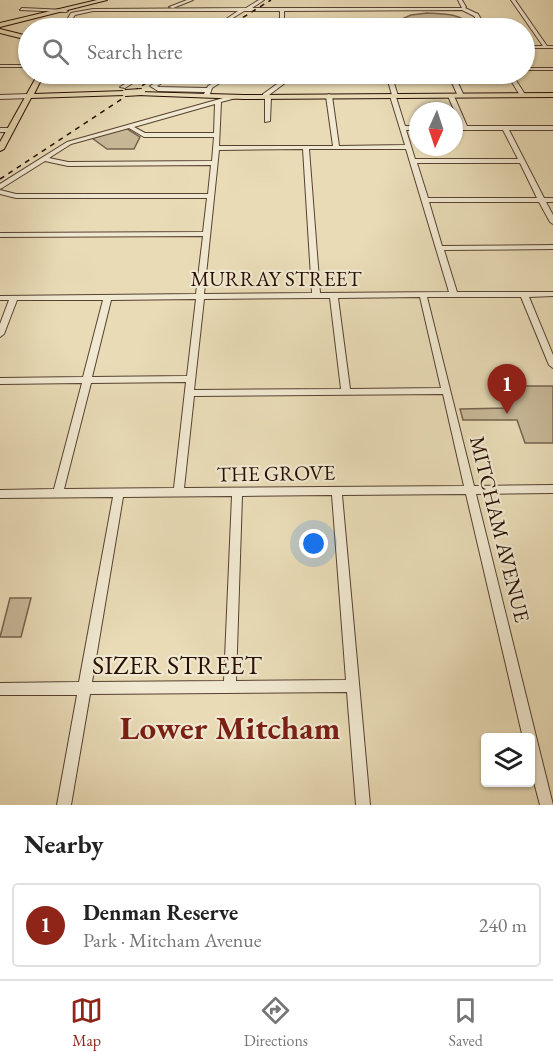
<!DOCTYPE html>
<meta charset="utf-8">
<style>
body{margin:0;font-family:"EB Garamond",serif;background:#f6f6f6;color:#222}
.controls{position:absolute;right:18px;bottom:18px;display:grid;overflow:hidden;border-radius:6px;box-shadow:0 2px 4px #0004}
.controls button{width:54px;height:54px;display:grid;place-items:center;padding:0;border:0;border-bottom:2px solid #e0e0e0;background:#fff;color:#222;font:30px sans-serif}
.compass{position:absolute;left:409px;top:102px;width:54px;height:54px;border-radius:50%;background:#fff;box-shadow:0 2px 4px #0004;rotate:183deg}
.you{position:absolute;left:314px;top:544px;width:21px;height:21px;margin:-15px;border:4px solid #fff;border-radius:50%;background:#1a73e8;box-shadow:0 0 0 9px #1a73e833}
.badge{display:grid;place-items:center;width:39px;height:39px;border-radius:50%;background:#8f2418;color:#fff;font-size:20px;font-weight:700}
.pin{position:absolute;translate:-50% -50px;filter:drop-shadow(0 2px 3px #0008)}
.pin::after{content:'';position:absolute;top:32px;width:21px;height:18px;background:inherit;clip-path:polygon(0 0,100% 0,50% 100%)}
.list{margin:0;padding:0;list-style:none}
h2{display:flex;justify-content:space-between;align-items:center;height:78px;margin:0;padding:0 24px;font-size:26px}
h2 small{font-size:20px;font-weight:400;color:#767676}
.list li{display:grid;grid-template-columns:39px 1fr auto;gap:18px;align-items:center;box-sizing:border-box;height:84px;margin:0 12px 12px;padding:0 12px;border:2px solid #e0e0e0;border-radius:6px}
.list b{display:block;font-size:22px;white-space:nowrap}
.list p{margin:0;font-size:20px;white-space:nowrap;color:#767676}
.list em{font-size:20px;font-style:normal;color:#767676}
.icon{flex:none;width:33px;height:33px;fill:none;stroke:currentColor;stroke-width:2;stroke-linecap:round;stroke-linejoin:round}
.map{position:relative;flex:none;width:553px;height:805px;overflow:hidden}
.search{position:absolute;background:#fff;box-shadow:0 2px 4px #0004;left:18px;right:18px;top:18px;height:66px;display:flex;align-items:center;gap:15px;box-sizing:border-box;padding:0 21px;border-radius:33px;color:#767676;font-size:22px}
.sheet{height:174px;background:#fff}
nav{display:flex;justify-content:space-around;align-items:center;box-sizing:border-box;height:84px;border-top:2px solid #e0e0e0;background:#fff;font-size:16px;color:#767676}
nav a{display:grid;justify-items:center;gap:3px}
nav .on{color:#8f2418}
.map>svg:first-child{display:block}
.green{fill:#c7b898;stroke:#77634e;stroke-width:1.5}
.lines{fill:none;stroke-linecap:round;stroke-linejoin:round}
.minor-casing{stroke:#574130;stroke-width:2}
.major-casing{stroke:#270e03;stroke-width:2}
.minor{fill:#f0e8d0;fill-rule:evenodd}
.major{fill:#e8dbb6;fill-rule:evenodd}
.rail{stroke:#270e03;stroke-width:1.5;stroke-dasharray:5 5;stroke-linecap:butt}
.major-bridge-casing{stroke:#270e03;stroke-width:8;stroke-linecap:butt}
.major-bridge{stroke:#e8dbb6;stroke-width:6}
.labels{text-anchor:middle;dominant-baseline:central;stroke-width:4.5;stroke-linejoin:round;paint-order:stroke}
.street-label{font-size:21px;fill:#270e03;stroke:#f0e8d0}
.near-street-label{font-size:26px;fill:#270e03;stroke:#f0e8d0}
.near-district-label{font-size:33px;font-weight:bold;fill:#7a1f14;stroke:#f0e8d0}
</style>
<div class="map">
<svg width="553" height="805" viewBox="0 0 553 805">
<rect width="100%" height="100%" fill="#e8dbb6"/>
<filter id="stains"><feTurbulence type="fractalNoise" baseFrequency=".00333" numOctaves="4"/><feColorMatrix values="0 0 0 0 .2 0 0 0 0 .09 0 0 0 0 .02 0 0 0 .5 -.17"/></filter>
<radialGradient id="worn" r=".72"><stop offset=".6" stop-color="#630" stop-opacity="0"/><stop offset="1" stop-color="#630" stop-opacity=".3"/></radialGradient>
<g class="green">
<path d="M427 13C442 14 462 13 471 26L469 28H415L404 22V18L411 15Z"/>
<path d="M126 128 140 137 134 149H107L92 138Z"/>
<path d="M501 386H553V443H525L517 420H463L460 409 507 408Z"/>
<path d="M10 598H31L21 637H0Z"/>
</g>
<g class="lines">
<defs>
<g id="minor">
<path d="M187 0H193L173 8 169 7Z"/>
<path d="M259 0H264L252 8H462L458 0H462L466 7 465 8 478 14 486 28H482L474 16 462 10 284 11V28H280V11H244L217 28H213L238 11H93L75 15 66 28H62L71 13 93 9 246 8Z"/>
<path d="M511 0H515L547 46H553V48H524V46H543Z"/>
<path d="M22 8 66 10 68 11 66 12 20 10Z"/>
<rect x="0" y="65" width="28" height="2"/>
<rect x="524" y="68" width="29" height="2"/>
<path d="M141 74H147L125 88 120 87Z"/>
<path d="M171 74H177L157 86 159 87 207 88 208 86 228 74H234L212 88 210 94 207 96 204 94 205 92 158 91 150 86Z"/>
<path d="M291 74H297L269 95 271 97 270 121 265 122V98L263 97V94Z"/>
<path d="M375 74H381L393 80 398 96 396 97 405 126H418V130H406L415 159H518L503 130H454V126H461L448 96 451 94 454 96 467 126H553V130H509L544 198H553V202H546L553 215V224L550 222 539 202H429L442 246 553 245V249L444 250 457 292H553V296L529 297 553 355V368L549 365 521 297H427L474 486 553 485V493L476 494 553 805H540L530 767V738H523L466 494 342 495 370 805H356L347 692 90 694 71 805H57L77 695H0V683L79 682 113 497 0 498V490L54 489 82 383 0 384V378L83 377 103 300H17L4 334 0 337V324L9 300H0V296L196 294 203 236 0 237V233L203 232 207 198H16L0 194V190L16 194H208L211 165 68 166 45 161 2 188 0 189V184L67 142 234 95 236 96V98L221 102 219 146H333L326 96 329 94 332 96 339 146 405 145 390 96 392 95 388 81ZM215 104 214 133H145L134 127ZM129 128 144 137H214L212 161 68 162 49 158 71 144ZM303 149 312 293 204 294 219 150ZM309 149H406L449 292 320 293ZM417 163H520L537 198H428ZM420 297 441 388 350 389 338 298ZM317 298H330L341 389 194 390 204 299ZM196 299 187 376 92 377 111 300ZM186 382 174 488 64 489 91 383ZM443 394 464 486 184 488 194 396ZM332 495 346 680 236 681 242 496ZM232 496 224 681 92 682 123 497Z"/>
<path d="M448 74H454L464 96 463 97 458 96Z"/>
<path d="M507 74H512L526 96 525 97H521Z"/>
<path d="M0 95 29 94 32 96 29 98 0 99Z"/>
<path d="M0 128H11L14 130 11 132H0Z"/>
</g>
<g id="major">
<path d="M97 0H107L0 27V23Z"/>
<path d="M0 29 28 36V40L0 33Z"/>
<path d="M38 74H44L34 94 125 91 129 93 125 95 31 98 4 149 0 151V142Z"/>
<path d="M139 92 244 95 553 93V97L244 99 137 95 135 94Z"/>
</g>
</defs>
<use href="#minor" class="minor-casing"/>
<use href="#major" class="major-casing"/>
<use href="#minor" class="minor"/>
<use href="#major" class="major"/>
<g class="rail">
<path d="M226 28 271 0"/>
<path d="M0 179 160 74"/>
</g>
<defs>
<path id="major-bridge" d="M125 93 142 92"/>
</defs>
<use href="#major-bridge" class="major-bridge-casing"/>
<use href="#major-bridge" class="major-bridge"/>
</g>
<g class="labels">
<g class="street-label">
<text x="276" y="278">MURRAY STREET</text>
<text transform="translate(276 473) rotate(-1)">THE GROVE</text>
<text transform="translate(500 529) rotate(76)">MITCHAM AVENUE</text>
</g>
<g class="near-street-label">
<text x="177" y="665">SIZER STREET</text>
</g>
<g class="near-district-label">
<text x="230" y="727">Lower Mitcham</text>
</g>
</g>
<rect width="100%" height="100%" filter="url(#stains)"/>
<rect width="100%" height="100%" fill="url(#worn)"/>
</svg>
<div class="controls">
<button><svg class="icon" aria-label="layers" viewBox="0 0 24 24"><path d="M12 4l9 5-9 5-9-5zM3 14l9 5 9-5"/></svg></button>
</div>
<svg class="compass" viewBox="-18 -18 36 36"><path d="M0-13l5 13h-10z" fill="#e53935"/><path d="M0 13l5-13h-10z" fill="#767676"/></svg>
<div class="you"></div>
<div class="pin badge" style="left:507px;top:414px">1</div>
<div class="search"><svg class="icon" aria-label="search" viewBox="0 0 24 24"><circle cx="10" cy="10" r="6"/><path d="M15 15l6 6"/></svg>Search here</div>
</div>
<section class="sheet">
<h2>Nearby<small></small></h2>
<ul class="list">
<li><span class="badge">1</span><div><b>Denman Reserve</b><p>Park · Mitcham Avenue</p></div><em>240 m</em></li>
</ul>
</section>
<nav>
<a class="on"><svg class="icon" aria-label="map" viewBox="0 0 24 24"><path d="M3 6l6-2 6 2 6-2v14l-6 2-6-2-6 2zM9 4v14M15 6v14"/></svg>Map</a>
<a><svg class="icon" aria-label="directions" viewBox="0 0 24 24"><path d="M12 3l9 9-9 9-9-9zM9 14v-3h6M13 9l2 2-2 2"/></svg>Directions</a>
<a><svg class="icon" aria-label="saved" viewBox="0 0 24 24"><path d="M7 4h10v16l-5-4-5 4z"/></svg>Saved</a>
</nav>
